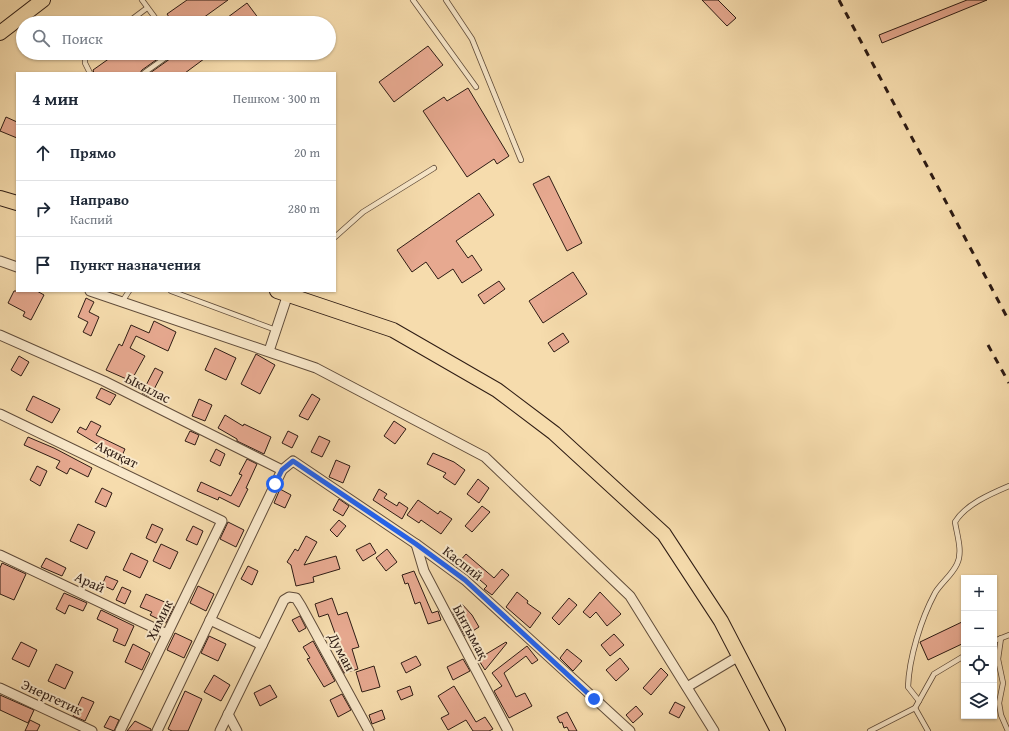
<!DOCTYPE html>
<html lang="ru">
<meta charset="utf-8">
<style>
body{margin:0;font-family:"Gentium Book Plus",serif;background:#f2f2f3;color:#1f2937}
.controls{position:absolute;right:12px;bottom:12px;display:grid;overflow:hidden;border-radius:0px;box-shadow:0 1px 3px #0004}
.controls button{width:36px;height:36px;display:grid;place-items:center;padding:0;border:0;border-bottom:1px solid #e0e1e3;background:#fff;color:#1f2937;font:20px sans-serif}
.stop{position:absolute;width:12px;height:12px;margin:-9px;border:3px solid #2563eb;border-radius:50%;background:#fff}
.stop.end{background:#2563eb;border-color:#fff;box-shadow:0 1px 4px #0008}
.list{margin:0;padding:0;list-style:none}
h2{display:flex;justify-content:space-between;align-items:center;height:52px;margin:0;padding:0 16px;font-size:17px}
h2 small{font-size:13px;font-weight:400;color:#747a83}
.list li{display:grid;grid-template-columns:26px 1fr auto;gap:12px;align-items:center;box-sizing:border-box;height:56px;padding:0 16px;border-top:1px solid #e0e1e3}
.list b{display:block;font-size:15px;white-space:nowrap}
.list p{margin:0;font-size:13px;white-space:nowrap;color:#747a83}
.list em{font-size:13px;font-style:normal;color:#747a83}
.icon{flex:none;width:22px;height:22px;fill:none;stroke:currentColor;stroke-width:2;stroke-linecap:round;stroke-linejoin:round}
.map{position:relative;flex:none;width:1009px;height:731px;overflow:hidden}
.search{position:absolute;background:#fff;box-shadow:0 1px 3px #0004;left:16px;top:16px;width:320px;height:44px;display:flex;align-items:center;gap:10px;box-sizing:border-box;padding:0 14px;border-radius:22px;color:#747a83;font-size:15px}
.panel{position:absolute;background:#fff;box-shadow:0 1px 3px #0004;left:16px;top:72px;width:320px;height:220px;border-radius:0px}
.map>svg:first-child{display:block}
.building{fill:#e7a990;stroke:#2e1c14}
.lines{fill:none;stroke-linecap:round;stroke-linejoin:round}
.lane-casing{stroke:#604c3a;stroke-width:6}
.street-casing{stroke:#604c3a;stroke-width:11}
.primary-casing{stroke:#2e1c14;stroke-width:16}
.lane{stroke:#f9e8ca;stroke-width:4.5}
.street{stroke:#f9e8ca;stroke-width:9}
.primary{stroke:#f6dcad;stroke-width:14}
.rail{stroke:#2e1c14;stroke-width:3;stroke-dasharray:7 7;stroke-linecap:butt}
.route{stroke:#2563eb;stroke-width:5}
.labels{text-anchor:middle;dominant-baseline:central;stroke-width:4;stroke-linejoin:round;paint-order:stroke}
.street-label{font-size:14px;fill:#2e1c14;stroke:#f9e8ca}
</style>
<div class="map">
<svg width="1009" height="731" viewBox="0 0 1009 731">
<rect width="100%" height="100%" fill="#f6dcad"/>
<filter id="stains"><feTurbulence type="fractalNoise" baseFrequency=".005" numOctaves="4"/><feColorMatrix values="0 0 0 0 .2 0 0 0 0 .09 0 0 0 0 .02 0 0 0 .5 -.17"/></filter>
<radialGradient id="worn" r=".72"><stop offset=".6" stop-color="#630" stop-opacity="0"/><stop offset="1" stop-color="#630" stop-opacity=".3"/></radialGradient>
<g class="building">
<path d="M187 0H228L196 23H173L167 14Z"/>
<path d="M702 0H718L736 18 727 26Z"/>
<path d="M967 0H987L882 43 879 35Z"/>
<path d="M247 3 259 19 253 23H220Z"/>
<path d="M428 46 443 65 394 102 379 82Z"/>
<path d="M117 53H166L142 70 140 73H94L93 70Z"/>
<path d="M176 53H212L185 73H150L174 56Z"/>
<path d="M468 88 509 156 497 164 494 159 467 177 423 111 444 97 447 101Z"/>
<path d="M6 117 17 122V138L0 131Z"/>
<path d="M549 176 582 243 567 251 533 184Z"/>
<path d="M479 193 494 215 456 241 468 258 472 255 482 270 462 283 453 269 438 279 426 262 412 272 397 250Z"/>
<path d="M573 272 587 294 543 323 529 301Z"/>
<path d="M499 281 505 289 484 304 478 295Z"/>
<path d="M14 291H37L44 295 31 320 23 316 25 312 8 303Z"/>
<path d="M86 298 94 302 89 312 99 317 91 336 83 332 88 322 78 317Z"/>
<path d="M154 321 176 332 168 351 136 336 130 348 145 356 131 381 106 370 119 344 122 346 131 325 149 333Z"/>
<path d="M563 333 569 342 554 352 548 343Z"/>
<path d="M215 348 236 358 226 380 205 370Z"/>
<path d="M256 354 275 365 260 394 241 384Z"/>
<path d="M19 356 29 362 21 376 11 370Z"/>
<path d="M155 368 163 372 150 397 142 393Z"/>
<path d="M101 388 116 395 110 405 96 398Z"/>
<path d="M312 394 320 399 308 420 299 416Z"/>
<path d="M33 396 60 409 52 423 26 410Z"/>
<path d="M199 399 212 405 205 421 192 416Z"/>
<path d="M225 415 243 426 244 424 271 437 264 454 237 441V439L218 428Z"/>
<path d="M91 421 101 426 96 435 125 449 121 458 77 432 80 427 86 430Z"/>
<path d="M394 421 406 429 395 444 384 436Z"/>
<path d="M190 431 199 435 195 445 185 441Z"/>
<path d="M288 431 298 436 292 448 282 443Z"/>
<path d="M319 436 330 441 322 457 311 452Z"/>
<path d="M28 437 54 448 92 468 88 477 70 468 67 474 56 468 60 461 24 445Z"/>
<path d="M216 449 225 454 220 466 210 461Z"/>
<path d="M433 453 454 462 465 470 455 485 443 477 446 473 427 464Z"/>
<path d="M247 459 257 464 246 488 248 489 239 507 219 497 218 500 197 491 201 482 231 496 242 475 239 474Z"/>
<path d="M336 460 350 466 343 483 329 477Z"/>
<path d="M37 466 47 471 40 486 30 480Z"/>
<path d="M478 479 489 488 479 503 467 494Z"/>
<path d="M102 488 112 493 106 507 95 502Z"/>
<path d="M280 489 291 495 285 508 274 503Z"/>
<path d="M379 489 387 494 384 498 397 506 399 502 408 508 402 519 373 500Z"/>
<path d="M339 499 349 506 343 516 333 510Z"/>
<path d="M418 500 438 514 440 511 452 519 441 534 421 520 419 523 407 515Z"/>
<path d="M482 506 490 512 472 532 465 526Z"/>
<path d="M339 520 346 526 337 537 330 530Z"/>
<path d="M228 522 244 530 236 547 220 539Z"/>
<path d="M78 524 95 532 87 549 70 541Z"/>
<path d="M152 524 163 529 156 543 146 538Z"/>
<path d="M193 526 203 531 197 545 186 540Z"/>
<path d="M306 536 317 542 304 565 336 556 340 569 313 577 314 582 296 586 291 565 287 562 295 549 298 551Z"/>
<path d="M370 543 376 553 363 561 356 550Z"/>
<path d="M161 544 178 552 170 569 153 561Z"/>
<path d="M387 549 397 562 386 571 376 558Z"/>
<path d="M131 553 148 561 140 578 123 570Z"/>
<path d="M466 554 494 578 502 569 509 575 492 595 484 589 487 586 459 562Z"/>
<path d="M46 558 66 568 62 576 41 567Z"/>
<path d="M2 563 26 574 14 600 0 594V568Z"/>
<path d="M248 566 258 571 252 585 241 579Z"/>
<path d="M414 571 432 613 438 611 441 620 428 624 420 602 415 604 408 583 405 584 402 575Z"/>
<path d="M106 576 118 581 113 590 102 585Z"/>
<path d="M198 586 214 594 206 611 190 603Z"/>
<path d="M122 587 131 591 125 604 116 600Z"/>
<path d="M517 592 528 601 527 603 541 613 530 628 506 607Z"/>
<path d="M600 592 621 614 607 626 596 612 590 618 583 612Z"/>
<path d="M64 593 87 603 83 611 69 605 65 614 56 609Z"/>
<path d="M146 594 174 606 166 623 150 615 152 612 140 607Z"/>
<path d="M332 598 338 615 347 612 359 647 352 649 358 669 344 673 338 661 344 658 328 614 319 617 315 604Z"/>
<path d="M569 598 577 605 559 625 552 618Z"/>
<path d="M461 603 472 615 479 627 465 636 452 611Z"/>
<path d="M101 610 134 626 125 646 113 641 118 629 97 619Z"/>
<path d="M300 616 306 628 299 632 292 620Z"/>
<path d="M964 621V643L928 660 920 642Z"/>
<path d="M175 633 192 641 184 658 167 650Z"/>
<path d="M614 634 624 645 610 656 601 645Z"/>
<path d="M209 636 226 644 218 661 201 653Z"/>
<path d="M313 641 335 681 324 687 307 659 310 658 303 647Z"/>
<path d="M21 642 37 650 29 667 12 659Z"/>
<path d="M506 642 507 643 485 670 478 659Z"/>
<path d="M133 644 150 653 142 670 125 662Z"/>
<path d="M527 646 538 660 532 664 526 656 504 673 516 697 525 693 532 706 509 718 494 691 502 686 492 673Z"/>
<path d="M567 649 582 661 573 671 560 658Z"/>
<path d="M416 656 421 665 406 673 401 663Z"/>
<path d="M620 658 629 669 616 681 606 670Z"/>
<path d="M463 659 470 671 453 680 447 667Z"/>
<path d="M56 664 73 672 65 689 48 681Z"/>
<path d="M374 666 380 687 362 692 356 672Z"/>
<path d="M661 668 668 675 651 695 643 688Z"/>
<path d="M214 675 230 685 221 701 204 692Z"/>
<path d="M270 685 277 697 260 706 254 693Z"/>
<path d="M410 686 413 695 401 700 397 691Z"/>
<path d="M454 686 476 722 485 717 493 729 489 731H473L466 720 448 730 441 718 449 714 438 696Z"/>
<path d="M185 691 202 699 188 731H172L168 729Z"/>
<path d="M342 694 351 710 338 717 330 700Z"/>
<path d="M0 695 34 710 28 723 0 710Z"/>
<path d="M82 697 94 702 85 721 73 716Z"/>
<path d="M675 702 685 707 679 718 669 713Z"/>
<path d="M636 706 643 714 633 723 626 715Z"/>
<path d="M382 710 385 719 372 724 369 715Z"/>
<path d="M567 712 577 731H569L567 727 564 728 562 722 560 723 557 717Z"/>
<path d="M110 716 119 720 114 731 104 727Z"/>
<path d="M30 720 40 725 37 731H25Z"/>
<path d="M135 721 151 729V731H127Z"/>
</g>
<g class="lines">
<defs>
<g id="lane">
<path d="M142 0 159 23"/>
<path d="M413 0 476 87"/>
<path d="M446 0 472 39 521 160"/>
<path d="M127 23 147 8"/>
<path d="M88 53 85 57V63L90 73"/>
<path d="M144 73 172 53"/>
<path d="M335 237 363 212 434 168"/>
<path d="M171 291 276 330"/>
<path d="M122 302 129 291"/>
<path d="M1001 638 998 659 1003 683 999 703 1001 715 1008 731"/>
<path d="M994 641 1009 635"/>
<path d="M919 701 908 687C909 658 921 619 935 593 941 583 952 575 957 564 963 552 957 535 955 522 965 505 990 494 1009 486"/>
<path d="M915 708 934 674 964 656"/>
<path d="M870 731 915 708 928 731"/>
</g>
<g id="street">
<path d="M0 261 17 267"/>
<path d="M90 291 316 368 485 457 630 596 714 731"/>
<path d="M0 335 104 381 282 470"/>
<path d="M269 351 288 294"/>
<path d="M0 414 222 521 120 731"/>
<path d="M416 544 424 571 508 731"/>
<path d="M0 555 167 634"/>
<path d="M210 620 262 645"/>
<path d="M687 687 739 656"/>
<path d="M0 688 92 731"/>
<path d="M228 714 237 731"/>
<path d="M157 731 282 470 293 461 416 544 465 580 630 731"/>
<path d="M220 731 284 600 289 597 296 598 301 606 369 731"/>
</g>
<g id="primary">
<path d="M0 33 43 0"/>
<path d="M0 198 17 203"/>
<path d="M277 291 393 330 497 390 554 433 664 534 721 621 778 731"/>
</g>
</defs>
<use href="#lane" class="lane-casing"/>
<use href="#street" class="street-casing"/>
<use href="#primary" class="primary-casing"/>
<use href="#lane" class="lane"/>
<use href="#street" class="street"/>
<use href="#primary" class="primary"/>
<g class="rail">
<path d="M839 0 1009 321"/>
<path d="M988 345 1009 383"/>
</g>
</g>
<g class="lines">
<path class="route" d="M275 484 282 470 293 461 416 544 465 580 594 699"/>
</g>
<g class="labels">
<g class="street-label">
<text transform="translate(148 388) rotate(27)">Ыкылас</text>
<text transform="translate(117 454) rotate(26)">Ақиқат</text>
<text transform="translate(463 563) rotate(38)">Каспий</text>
<text transform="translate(90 582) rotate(25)">Арай</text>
<text transform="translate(159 620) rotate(-64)">Химик</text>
<text transform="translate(471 632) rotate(62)">Ынтымақ</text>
<text transform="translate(342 652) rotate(62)">Думан</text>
<text transform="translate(52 697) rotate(25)">Энергетик</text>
</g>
</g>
<rect width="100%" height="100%" filter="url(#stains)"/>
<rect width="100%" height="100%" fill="url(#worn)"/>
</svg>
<div class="controls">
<button>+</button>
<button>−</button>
<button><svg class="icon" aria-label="locate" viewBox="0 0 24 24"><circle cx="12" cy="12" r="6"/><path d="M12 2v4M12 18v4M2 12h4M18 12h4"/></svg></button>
<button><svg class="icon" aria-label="layers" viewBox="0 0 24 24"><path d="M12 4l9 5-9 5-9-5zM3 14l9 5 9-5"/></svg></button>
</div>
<div class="stop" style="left:275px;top:484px"></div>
<div class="stop end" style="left:594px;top:699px"></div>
<div class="search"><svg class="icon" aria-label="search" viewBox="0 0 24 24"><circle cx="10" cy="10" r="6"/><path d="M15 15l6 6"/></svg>Поиск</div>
<section class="panel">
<h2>4 мин<small>Пешком · 300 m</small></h2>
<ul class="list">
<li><svg class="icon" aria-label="ahead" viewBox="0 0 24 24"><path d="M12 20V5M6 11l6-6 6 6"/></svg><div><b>Прямо</b></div><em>20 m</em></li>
<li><svg class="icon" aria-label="right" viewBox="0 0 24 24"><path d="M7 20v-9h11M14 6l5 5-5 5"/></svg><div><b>Направо</b><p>Каспий</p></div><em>280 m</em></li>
<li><svg class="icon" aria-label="arrive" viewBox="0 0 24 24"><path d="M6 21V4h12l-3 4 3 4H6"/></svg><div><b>Пункт назначения</b></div></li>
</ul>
</section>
</div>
